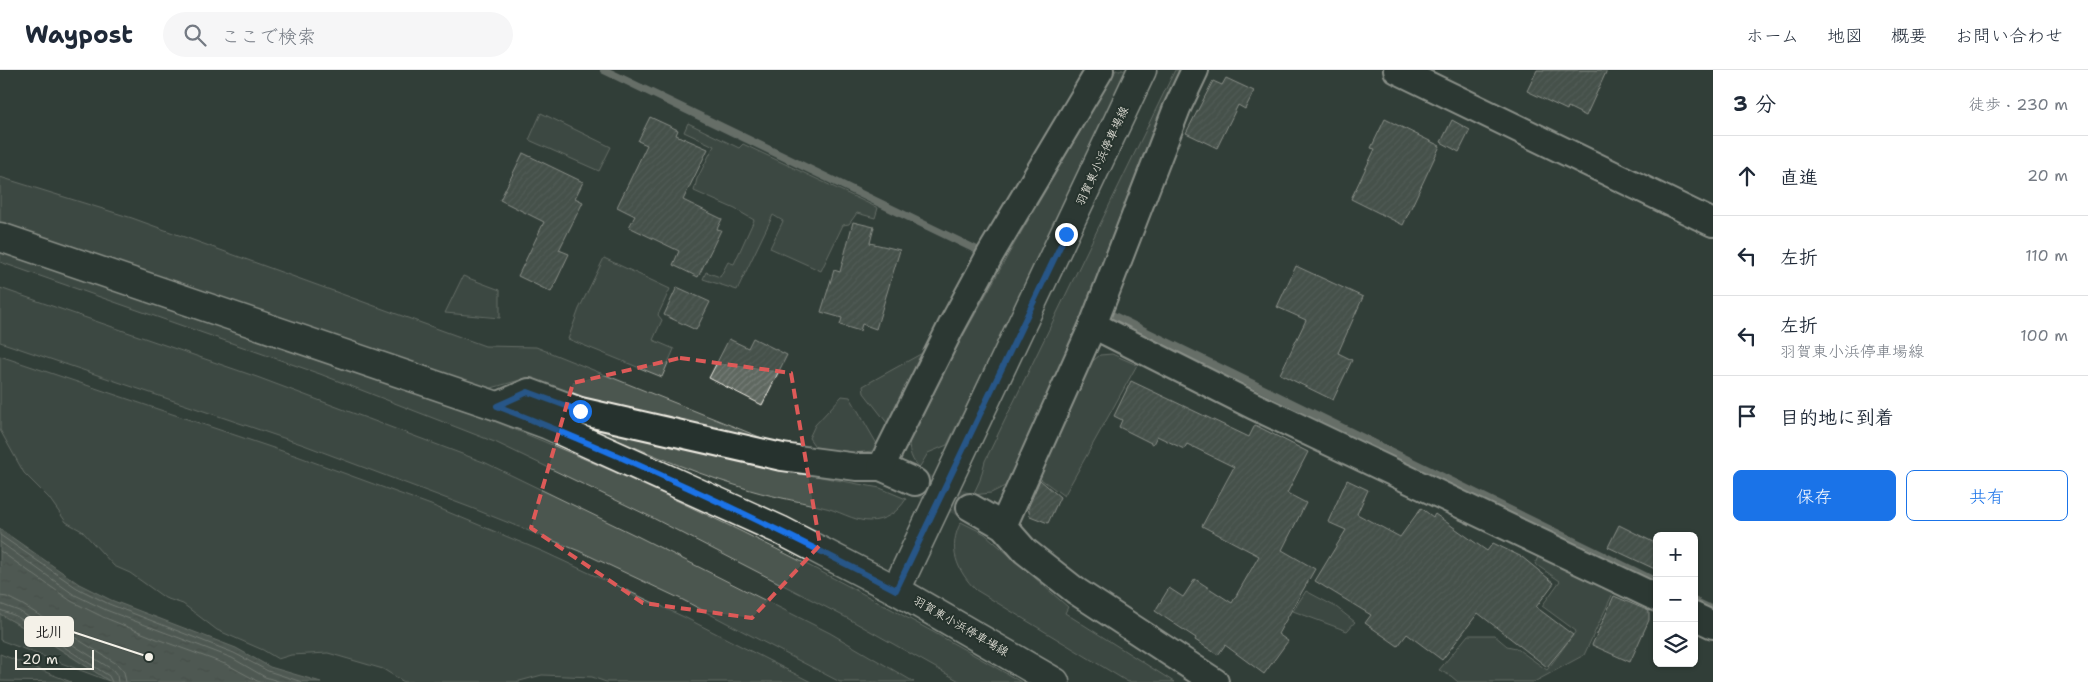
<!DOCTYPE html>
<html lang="ja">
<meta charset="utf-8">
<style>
body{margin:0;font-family:"Shantell Sans","Klee One",sans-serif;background:#f6f6f7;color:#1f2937}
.controls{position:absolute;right:15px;bottom:15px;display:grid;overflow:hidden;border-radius:8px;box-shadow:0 1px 4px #0004}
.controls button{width:45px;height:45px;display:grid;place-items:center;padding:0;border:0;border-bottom:1px solid #e0e1e3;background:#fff;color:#1f2937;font:25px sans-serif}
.scale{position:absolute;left:15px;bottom:12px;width:79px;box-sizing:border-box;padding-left:5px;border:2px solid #f4f1e8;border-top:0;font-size:14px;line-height:18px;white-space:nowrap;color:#f4f1e8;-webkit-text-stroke:4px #26332d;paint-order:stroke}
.stop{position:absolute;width:15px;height:15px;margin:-11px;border:4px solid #1a73e8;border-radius:50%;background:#fff}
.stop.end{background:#1a73e8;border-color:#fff;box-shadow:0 1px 5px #0008}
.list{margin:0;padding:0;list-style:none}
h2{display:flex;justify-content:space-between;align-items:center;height:65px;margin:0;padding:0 20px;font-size:21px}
h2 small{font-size:16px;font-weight:400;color:#747a83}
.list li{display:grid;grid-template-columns:32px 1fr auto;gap:15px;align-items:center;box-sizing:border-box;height:80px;padding:0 20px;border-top:1px solid #e0e1e3}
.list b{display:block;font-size:19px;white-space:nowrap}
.list p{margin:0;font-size:16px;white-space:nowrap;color:#747a83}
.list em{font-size:16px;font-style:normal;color:#747a83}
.actions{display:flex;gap:10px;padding:15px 20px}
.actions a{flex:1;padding:11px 0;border:1px solid #1a73e8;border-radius:8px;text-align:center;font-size:18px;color:#1a73e8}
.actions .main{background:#1a73e8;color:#fff}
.icon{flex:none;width:28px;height:28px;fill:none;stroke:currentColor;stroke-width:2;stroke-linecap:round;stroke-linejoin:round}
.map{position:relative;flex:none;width:1713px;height:612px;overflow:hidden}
header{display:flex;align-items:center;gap:30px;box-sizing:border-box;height:70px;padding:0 25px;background:#fff;border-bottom:1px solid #e0e1e3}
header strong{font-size:24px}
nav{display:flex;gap:28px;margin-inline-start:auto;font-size:18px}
.search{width:350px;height:45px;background:#f6f6f7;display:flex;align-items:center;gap:12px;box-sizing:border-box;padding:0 18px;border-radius:28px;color:#747a83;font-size:19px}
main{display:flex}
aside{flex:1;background:#fff}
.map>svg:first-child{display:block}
.green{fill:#4c564f;stroke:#a0a49c}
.water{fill:url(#water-ripples);stroke:#a6a9a1}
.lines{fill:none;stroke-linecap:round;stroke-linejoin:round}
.shore{stroke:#c0c1b9;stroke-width:1}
.stream{stroke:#a6a9a1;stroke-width:8}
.building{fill:url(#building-hatch);stroke:#f4f1e8}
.street-tunnel{stroke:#4f5952;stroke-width:26;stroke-dasharray:26 13;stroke-linecap:butt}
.street-casing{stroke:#f4f1e8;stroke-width:30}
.secondary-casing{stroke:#f4f1e8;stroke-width:31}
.street{stroke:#26332d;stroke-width:26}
.secondary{stroke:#26332d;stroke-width:28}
.route{stroke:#1a73e8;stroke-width:6}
.marked{fill:none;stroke:#de5a58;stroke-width:4;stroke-dasharray:10 6;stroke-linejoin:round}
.labels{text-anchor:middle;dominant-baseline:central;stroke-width:4;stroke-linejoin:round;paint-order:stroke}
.street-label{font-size:12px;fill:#f4f1e8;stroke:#26332d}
.leader{fill:none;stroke:#f4f1e8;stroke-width:2}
.callout-dot{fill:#f4f1e8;stroke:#26332d;stroke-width:2}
.callout{fill:#f4f1e8;stroke:#f4f1e8;stroke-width:2}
.callout-label{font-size:14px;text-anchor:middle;font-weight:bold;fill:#111}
</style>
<header>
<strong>Waypost</strong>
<div class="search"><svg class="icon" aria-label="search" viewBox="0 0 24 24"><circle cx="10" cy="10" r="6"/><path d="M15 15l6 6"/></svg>ここで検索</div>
<nav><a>ホーム</a><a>地図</a><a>概要</a><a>お問い合わせ</a></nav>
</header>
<main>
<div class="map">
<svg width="1713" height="612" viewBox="0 0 1713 612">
<defs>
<pattern id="water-ripples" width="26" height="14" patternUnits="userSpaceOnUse" patternTransform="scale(1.25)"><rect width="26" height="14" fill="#727972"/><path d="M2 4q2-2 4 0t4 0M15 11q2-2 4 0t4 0" fill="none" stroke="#60635e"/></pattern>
<pattern id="building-hatch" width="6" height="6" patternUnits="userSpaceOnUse" patternTransform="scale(1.25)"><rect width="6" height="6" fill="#5f6861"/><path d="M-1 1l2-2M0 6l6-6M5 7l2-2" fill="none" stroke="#777e78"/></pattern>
</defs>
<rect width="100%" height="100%" fill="#323e38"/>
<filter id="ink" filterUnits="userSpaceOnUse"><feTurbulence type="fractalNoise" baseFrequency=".02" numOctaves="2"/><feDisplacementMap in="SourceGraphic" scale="10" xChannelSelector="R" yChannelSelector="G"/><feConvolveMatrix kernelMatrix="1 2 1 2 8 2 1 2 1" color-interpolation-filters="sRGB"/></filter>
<g filter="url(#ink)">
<g class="green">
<path d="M1116 0H1132L947 375 928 383 919 398C909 387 907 375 911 360L1012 178Z"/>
<path d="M1175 0H1180L1160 41 1074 265 1007 415 991 423 973 425 980 410 985 391Z"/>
<path d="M541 43 611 77 599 101 529 70Z"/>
<path d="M688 53 739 78 743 74 878 138 875 148 857 143 849 154 843 155 821 201 770 178 783 151 773 145 737 220 703 209 706 202 720 207 728 192 734 194 754 150 735 139 694 121 697 109 714 76 684 62Z"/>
<path d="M0 107 132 148 485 276 536 277 777 374 583 330 527 308 488 319 0 154Z"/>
<path d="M0 176C92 208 183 240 275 272 354 299 433 326 511 358 688 430 856 516 1021 612H961L847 548 649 446 497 373 320 304 0 192Z"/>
<path d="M604 188 670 219 658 245 662 250 653 270 674 279 662 307 568 269 579 239Z"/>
<path d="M463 206 500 220V248L445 243Z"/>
<path d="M0 218 257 307 486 393 637 466 830 563 914 612H840L681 529 579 481 469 437 304 375 0 272Z"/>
<path d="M926 281 888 354 864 323 863 316Z"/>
<path d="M1112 284 1137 295 1064 426 1038 407 1089 294 1100 285Z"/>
<path d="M0 286 297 386 431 435 544 482 684 547 811 612H606L592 607 542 605 516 612H404L383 599 328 583 291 585 278 589 263 580 217 560 183 534 165 528 130 503 114 496 82 461 66 452 49 428 24 403 0 360Z"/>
<path d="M842 326 850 327 877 374 873 381 854 383 816 378 809 368 815 355Z"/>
<path d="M579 353 783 400 880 418 906 429C898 442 885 451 869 451 853 451 838 440 822 437 795 430 767 426 741 417 685 400 632 376 579 353Z"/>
<path d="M961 452 985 464 1068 537 1065 543 1174 612H1128L976 520C957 501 947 478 961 452Z"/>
<path d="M1540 482 1615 519 1584 585 1534 612H1458L1451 606 1439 600 1468 565H1494L1507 576 1516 578 1547 600 1576 561 1542 536 1560 511 1535 494Z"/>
<path d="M1306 521 1336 537 1355 552 1347 561 1293 541Z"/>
<path d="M0 544 44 569 109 611 0 570Z"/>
<path d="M0 584 71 612 0 611Z"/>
</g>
<path class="water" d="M0 459 79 514 111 530 236 578 270 597 321 612H111L44 569 0 544Z"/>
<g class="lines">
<g class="shore">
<path d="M0 465 77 518 109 534 234 583 268 601 302 612"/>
<path d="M0 472 73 524 106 540 232 588 265 607 281 612"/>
<path d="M0 481 71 531 103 547 157 569 228 595 259 612"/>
<path d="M0 526 7 527 23 535 117 594 124 602 126 612"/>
<path d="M0 534 19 541 113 600 117 605 118 612"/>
<path d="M0 540 16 546 109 606 112 612"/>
</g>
<g class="stream">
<path d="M604 0 975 179"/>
<path d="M1112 245 1657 512"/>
<path d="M1694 531 1713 540"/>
</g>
</g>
<g class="building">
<path d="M1537 0H1607L1586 46 1568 37 1567 40 1527 21Z"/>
<path d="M1226 8 1254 21 1245 39 1238 35 1217 78 1186 63 1213 11 1222 15Z"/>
<path d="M650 47 678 60 676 65 708 79 683 130 722 149 717 159 721 160 698 207 673 195 679 181 629 157 635 146 617 137 647 75 638 71Z"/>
<path d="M1385 49 1440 76 1403 155 1351 129 1375 79 1371 78Z"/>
<path d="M1452 50 1470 60 1459 82 1441 72Z"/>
<path d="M523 83 583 112 575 128 583 132 559 180 569 184 551 222 518 206 544 152 500 130Z"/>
<path d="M853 152 874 157 870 173 900 180 876 259 862 254 860 261 840 255 842 248 821 242 834 200 840 202Z"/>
<path d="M1296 196 1363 227 1338 283 1352 290 1333 330 1280 304 1306 250 1277 237Z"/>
<path d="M677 217 710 232 696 260 664 245Z"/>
<path d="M753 268 787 285 762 335 709 308 729 269 748 278Z"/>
<path d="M1131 311 1249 367 1255 355 1308 382 1287 423 1306 433 1282 480 1315 499 1278 564 1288 571 1264 604 1225 575 1218 585 1195 570 1196 568 1155 541 1169 518 1183 527 1195 509 1232 533 1259 486 1202 456 1234 397 1187 374 1184 379 1157 366 1153 374 1119 357 1122 350 1114 346Z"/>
<path d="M1040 410 1060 427 1048 453 1030 446 1028 438Z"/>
<path d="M1347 410 1368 420 1357 444 1400 467 1421 438 1433 447 1435 444 1487 481 1493 473 1522 487 1554 513 1536 537 1573 565 1547 597 1478 543 1442 590 1407 564 1398 576 1365 553 1371 545 1315 511 1346 460 1328 452Z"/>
<path d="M1619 455 1657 474V500L1608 477Z"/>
<path d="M1614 526 1649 541V550L1630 592 1592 575Z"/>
</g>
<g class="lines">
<path class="street-tunnel" d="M915 412 970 437"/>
<defs>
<g id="street">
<path d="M1397 0 1713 153"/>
<path d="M1093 255 1254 336 1657 528"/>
<path d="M497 336 529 322 580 341 782 387 857 397H881L915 412"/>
<path d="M881 397 951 257 991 183 1100 0"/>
<path d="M970 437 1003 456 1025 481 1076 521 1215 612"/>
<path d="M1003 456 1093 255 1177 38 1195 0"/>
<path d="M1694 546 1713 555"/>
</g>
<g id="secondary">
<path d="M0 167 497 336 548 355 780 460 896 520 1055 612"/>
<path d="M896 520 1142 0"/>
</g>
</defs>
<use href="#street" class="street-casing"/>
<use href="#secondary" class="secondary-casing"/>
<use href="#street" class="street"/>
<use href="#secondary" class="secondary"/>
</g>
</g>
<g class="lines" filter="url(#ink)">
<path class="route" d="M580 341 528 322 497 336C633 389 766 452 896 520L1066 164"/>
</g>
<path d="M0 0H1713V612H0ZM680 288 791 303 820 475 752 548 643 533 531 458 573 313Z" fill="#323e38" fill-opacity=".55" fill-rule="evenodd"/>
<path class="marked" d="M680 288 791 303 820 475 752 548 643 533 531 458 573 313Z"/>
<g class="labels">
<g class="street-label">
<text transform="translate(1102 86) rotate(-65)">羽賀東小浜停車場線</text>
<text transform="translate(961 556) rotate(30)">羽賀東小浜停車場線</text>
</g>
</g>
<path class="leader" d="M149 587L73 562"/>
<circle class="callout-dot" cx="149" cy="587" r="5"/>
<rect class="callout" x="25" y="547" width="48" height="29" rx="5"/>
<g class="callout-label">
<text x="49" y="567">北川</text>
</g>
</svg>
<div class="controls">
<button>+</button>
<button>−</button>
<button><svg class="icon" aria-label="layers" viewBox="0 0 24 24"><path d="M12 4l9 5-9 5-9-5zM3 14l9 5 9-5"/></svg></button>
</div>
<div class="scale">20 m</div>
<div class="stop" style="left:580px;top:341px"></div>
<div class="stop end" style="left:1066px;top:164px"></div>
</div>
<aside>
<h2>3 分<small>徒歩 · 230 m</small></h2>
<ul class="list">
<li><svg class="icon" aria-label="ahead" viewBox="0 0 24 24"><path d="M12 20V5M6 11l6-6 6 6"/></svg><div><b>直進</b></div><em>20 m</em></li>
<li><svg class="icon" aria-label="left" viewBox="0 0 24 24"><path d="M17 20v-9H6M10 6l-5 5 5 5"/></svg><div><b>左折</b></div><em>110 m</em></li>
<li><svg class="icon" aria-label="left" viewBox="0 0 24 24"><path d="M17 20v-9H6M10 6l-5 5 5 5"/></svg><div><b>左折</b><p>羽賀東小浜停車場線</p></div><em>100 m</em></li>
<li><svg class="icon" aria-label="arrive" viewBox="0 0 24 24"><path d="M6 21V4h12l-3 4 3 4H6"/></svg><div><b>目的地に到着</b></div></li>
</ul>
<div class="actions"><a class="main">保存</a><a>共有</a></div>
</aside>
</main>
